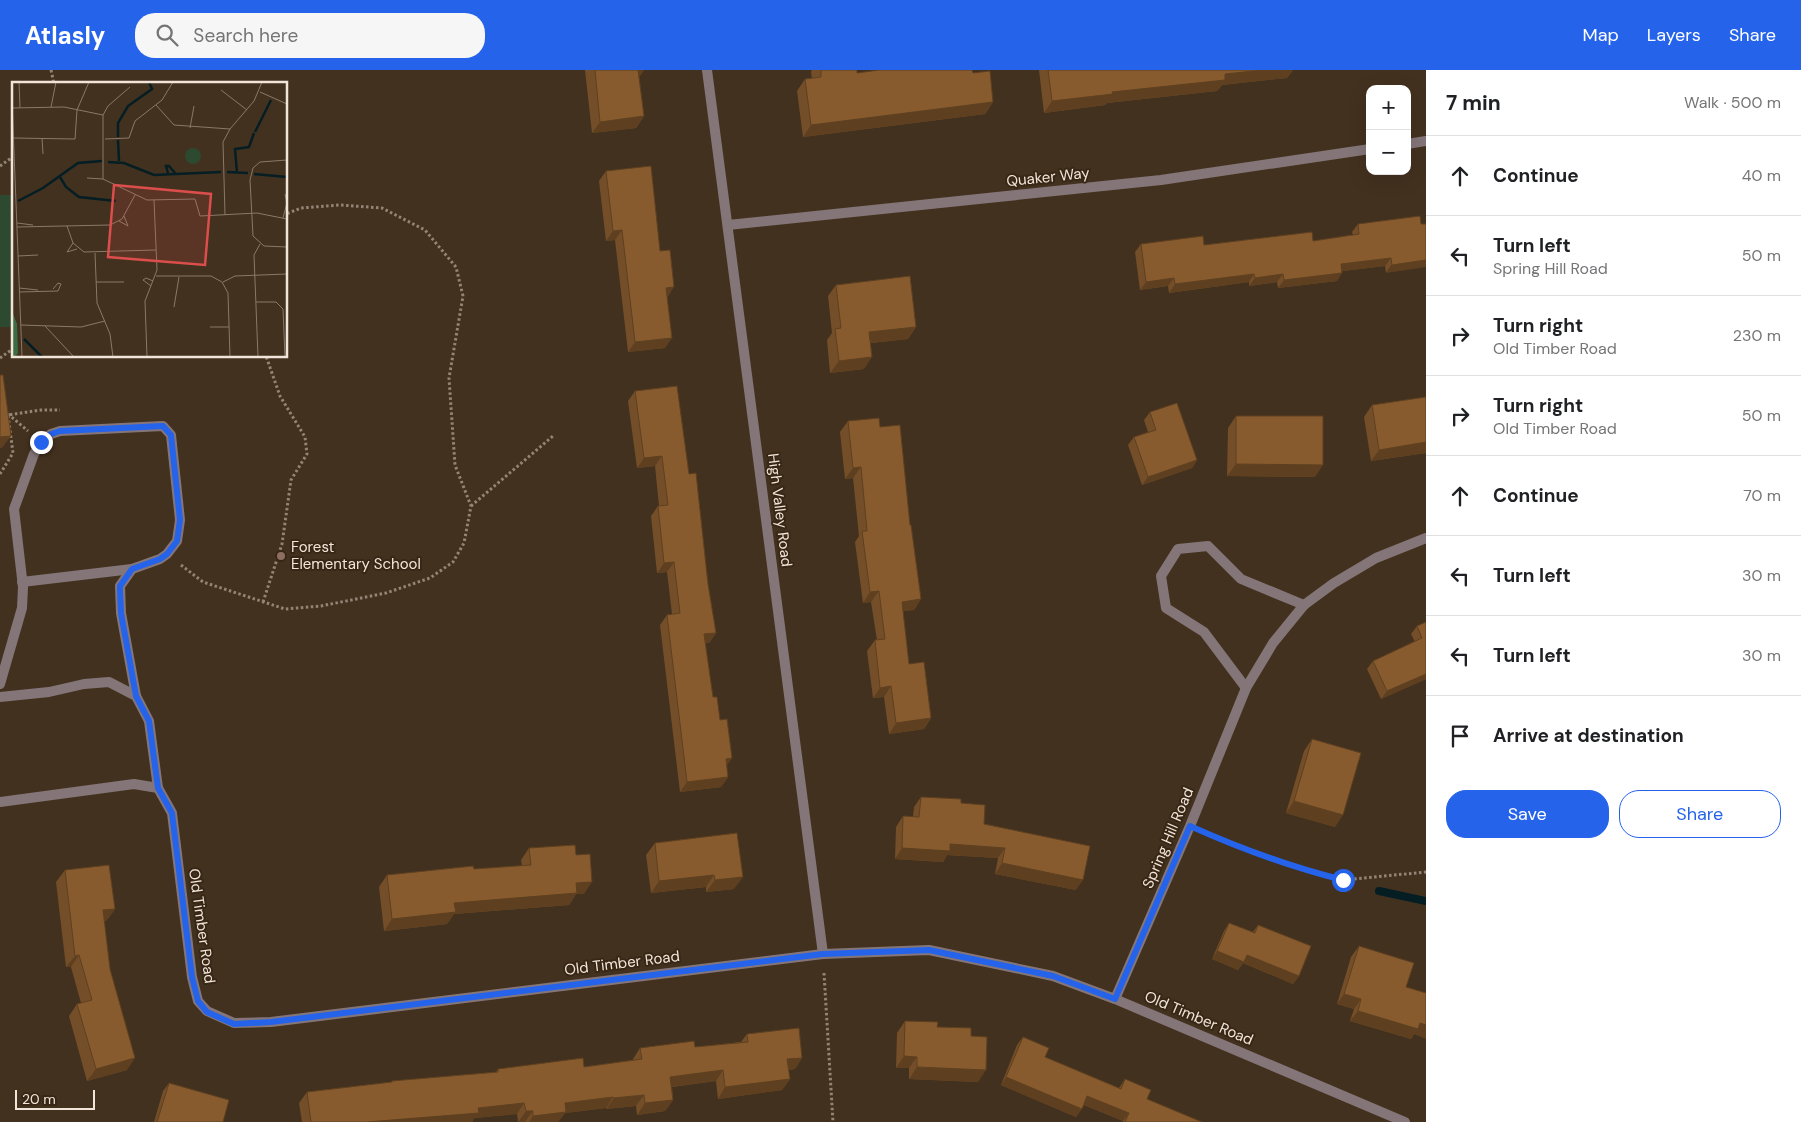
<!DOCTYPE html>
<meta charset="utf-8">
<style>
body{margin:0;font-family:"DM Sans",sans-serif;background:#f6f6f6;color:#202124}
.controls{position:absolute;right:15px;top:15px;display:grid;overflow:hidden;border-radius:10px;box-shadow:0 5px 20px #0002}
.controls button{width:45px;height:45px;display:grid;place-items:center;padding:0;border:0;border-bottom:1px solid #e0e0e0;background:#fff;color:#202124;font:25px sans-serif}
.scale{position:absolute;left:15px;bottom:12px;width:80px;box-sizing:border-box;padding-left:5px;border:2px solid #f1e5da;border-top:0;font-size:14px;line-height:18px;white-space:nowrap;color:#f1e5da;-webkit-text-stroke:4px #392715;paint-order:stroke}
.stop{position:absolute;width:15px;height:15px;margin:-11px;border:4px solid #2563eb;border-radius:50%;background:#fff}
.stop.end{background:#2563eb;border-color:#fff;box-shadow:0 1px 5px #0008}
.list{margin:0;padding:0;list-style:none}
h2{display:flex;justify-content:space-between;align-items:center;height:65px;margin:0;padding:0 20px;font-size:21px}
h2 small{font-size:16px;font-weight:400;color:#757577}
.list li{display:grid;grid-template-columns:32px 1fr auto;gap:15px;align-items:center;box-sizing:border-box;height:80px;padding:0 20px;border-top:1px solid #e0e0e0}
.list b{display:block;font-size:19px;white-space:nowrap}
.list p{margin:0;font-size:16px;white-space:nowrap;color:#757577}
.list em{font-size:16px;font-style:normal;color:#757577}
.actions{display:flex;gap:10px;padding:15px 20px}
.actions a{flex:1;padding:11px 0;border:1px solid #2563eb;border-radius:20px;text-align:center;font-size:18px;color:#2563eb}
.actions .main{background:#2563eb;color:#fff}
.icon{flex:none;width:28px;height:28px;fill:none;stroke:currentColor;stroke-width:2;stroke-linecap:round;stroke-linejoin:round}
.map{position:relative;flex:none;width:1426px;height:1052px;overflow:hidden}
header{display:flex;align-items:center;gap:30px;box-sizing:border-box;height:70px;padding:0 25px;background:#2563eb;color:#fff}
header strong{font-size:24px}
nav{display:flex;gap:28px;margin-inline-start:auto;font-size:18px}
.search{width:350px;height:45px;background:#f6f6f6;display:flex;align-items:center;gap:12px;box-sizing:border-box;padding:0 18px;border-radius:20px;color:#757577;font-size:19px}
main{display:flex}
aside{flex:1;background:#fff}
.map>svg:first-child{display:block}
.green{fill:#2d4930}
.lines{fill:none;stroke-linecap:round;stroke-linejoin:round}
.stream{stroke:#041e24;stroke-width:8}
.path{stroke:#938475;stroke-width:3;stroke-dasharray:2.5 2.5;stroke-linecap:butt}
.lane{stroke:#847678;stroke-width:10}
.street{stroke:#847678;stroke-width:10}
.wall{fill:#744e28}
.shaded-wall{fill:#5e4020}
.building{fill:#875b2e;stroke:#5e4020}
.route{stroke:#2563eb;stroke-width:6}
.education-dot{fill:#8d6e63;stroke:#392715;stroke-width:2}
.labels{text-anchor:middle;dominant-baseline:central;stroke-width:4;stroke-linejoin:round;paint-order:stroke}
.street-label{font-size:15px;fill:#f1e5da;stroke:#392715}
.poi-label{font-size:15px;fill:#f1e5da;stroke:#392715;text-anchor:start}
.inset-river{fill:none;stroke:#041e24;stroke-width:2.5}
.inset-road{fill:none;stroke:#89796a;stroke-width:1}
.view{fill:#db4e4c;fill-opacity:0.15;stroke:#db4e4c;stroke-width:2.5}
.inset-edge{fill:none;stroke:#f1e5da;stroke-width:2.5}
</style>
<header>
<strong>Atlasly</strong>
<div class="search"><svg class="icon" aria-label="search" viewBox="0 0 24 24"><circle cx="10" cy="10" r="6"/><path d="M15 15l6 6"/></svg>Search here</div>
<nav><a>Map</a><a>Layers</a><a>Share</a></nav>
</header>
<main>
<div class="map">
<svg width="1426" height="1052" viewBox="0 0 1426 1052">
<rect width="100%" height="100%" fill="#43311f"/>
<rect class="green" x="0" y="125" width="14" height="132"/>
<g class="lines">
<path class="stream" d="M1379 821 1426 831"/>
<g class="path">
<path d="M51 0 54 14"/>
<path d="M0 96 14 86"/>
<path d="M0 288 14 278"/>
<path d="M8 344 28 361"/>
<path d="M0 404 13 383 8 345 41 340H60"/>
<path d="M471 436 553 366"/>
<path d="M181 495 203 512 285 539 321 536 386 523 430 508 453 492 464 473 471 436 455 395 449 308 463 226 456 197 425 160 382 138 340 135 301 138 286 144"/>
<path d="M263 532 282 474 291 410 307 384 305 367 280 326 266 286"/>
<path d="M1207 764 1317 804 1343 810 1426 802"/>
<path d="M824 903 833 1052"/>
</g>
<g class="lane">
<path d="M22 512 132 499"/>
<path d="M0 614 22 538 23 517 14 439 34 384 41 372 51 364 60 361 163 356 171 365 180 450 177 471 167 484 160 489 132 499 120 516 121 543 136 626"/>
<path d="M0 627 49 622 84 614 109 612 136 626 149 651 158 718"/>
</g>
<g class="street">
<path d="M707 0 823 884"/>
<path d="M1407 74 1426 71"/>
<path d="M728 155 1161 110 1370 79"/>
<path d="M1246 618 1204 562 1166 538 1161 506 1178 479 1208 476 1241 509 1304 535"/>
<path d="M0 732 134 714 158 718 172 743 192 907 198 931 207 941 234 953 271 952 823 884 929 880 1053 906 1115 929 1405 1052"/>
<path d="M1115 929 1190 756 1246 618 1273 573 1304 535 1334 513 1376 488 1426 468"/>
</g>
</g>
<g class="wall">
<path d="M585 0H644L639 7 644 46 636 58 592 63Z"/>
<path d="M812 0H857V3H973L993 32 985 44 803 67 797 21 805 9 812 8 811 2Z"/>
<path d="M1039 0H1293L1287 8 1222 15 1217 21 1107 33 1105 35 1044 43Z"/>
<path d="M606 101 660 181 667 227 665 278 628 282 615 170 606 171 599 111Z"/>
<path d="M1358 154H1421L1386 203 1385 196 1342 201 1337 211 1278 218 1277 212 1249 216V212L1169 223 1168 216 1140 220 1135 182 1141 174 1204 175 1313 171 1353 165 1352 162Z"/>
<path d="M836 215 916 257 908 269 871 273 864 299 830 303 827 270 832 263 828 226Z"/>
<path d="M635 321 689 404 708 514 716 563 709 573H705L713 627 732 688 726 696 728 707 721 717 680 722 660 555 667 545 672 544 667 502 657 503 651 446 658 436H659L655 396 637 398 628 331Z"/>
<path d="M1426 327V383L1371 391 1364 347 1372 335Z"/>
<path d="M1150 342 1197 390 1192 398 1142 415 1128 375 1134 367 1148 362 1144 350Z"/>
<path d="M1236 346 1315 407 1227 406 1228 358Z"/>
<path d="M848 351 880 357 910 455 921 529 914 540 903 541 909 594 931 648 924 659 889 664 884 627 873 628 867 581 875 570H877L871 532 863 533 855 472 859 466 853 408 845 409 840 362Z"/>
<path d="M1426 552V609L1381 629 1367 599 1373 591 1415 572 1411 564 1417 556Z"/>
<path d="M1312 669 1335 757 1286 743 1304 681Z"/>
<path d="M921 727 961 733 984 754 1076 820 995 804 998 788 947 785 943 792 895 789 896 757 903 746 913 747 914 737Z"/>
<path d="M737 763 734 819 706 822V817L651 823 646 785 655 773Z"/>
<path d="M529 778 576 785 584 824H576L569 835 454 844 447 854 384 861 379 817 387 805 522 796 521 790Z"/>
<path d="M65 800 115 839 106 851H104L110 899 127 1000 87 1011 69 946 77 934 81 933 71 897H66L56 812Z"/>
<path d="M1229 853 1253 862 1258 855 1299 906 1293 914 1243 893 1238 900 1212 889 1224 861Z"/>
<path d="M1359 876 1406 917 1414 964 1411 969 1350 951 1354 939 1337 934 1351 887Z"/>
<path d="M905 951 937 957 971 966 978 1012 909 1009V998H896L897 963Z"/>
<path d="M747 964 802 988 795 999 788 1000 790 1009 782 1020 718 1029 716 1011 672 1017 673 1030 665 1041 637 1045 636 1036 606 1039V1038L565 1043 558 1052H518L517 1044 474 1048 472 1052H302L299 1033 307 1022 391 1012 392 1011 496 1002 498 999 584 997 633 990V989L640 978 695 977 741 972Z"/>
<path d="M1023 967 1045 987 1119 1018 1125 1009 1147 1029 1202 1052H1123V1051L1084 1035 1076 1047 1001 1015 1017 975Z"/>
<path d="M169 1013 223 1052H154L163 1021Z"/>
</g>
<g class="shaded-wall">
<path d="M636 0H644L638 9Z"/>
<path d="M1263 0H1293L1287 8 1222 15 1217 21 1107 33 1105 35 1044 43 1052 31 1225 4Z"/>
<path d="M993 32 985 44 803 67 811 55Z"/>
<path d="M644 46 636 58 592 63 600 52Z"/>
<path d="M622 160 615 170 606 171 613 161Z"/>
<path d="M1391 188 1385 196 1336 202 1341 194Z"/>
<path d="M1426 190V197L1386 203 1392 195Z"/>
<path d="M1342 203 1337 211 1278 218 1284 210Z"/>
<path d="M1254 204 1249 212 1169 223 1175 214Z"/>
<path d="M1283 204 1277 212 1249 216 1255 208Z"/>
<path d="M1174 208 1168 216 1140 220 1146 212Z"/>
<path d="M674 217 667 228 666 218Z"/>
<path d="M916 257 908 269 861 274 869 262Z"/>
<path d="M672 268 665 278 628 282 635 272Z"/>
<path d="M872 287 864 299 830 303 839 291Z"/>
<path d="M11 366 2 378H0V367Z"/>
<path d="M1426 372V383L1371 391 1379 380Z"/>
<path d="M662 386 655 396 637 398 644 388Z"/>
<path d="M1197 390 1192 398 1142 415 1148 407Z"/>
<path d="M1236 394 1323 395 1315 407 1227 406Z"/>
<path d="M861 397 853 408 845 409 853 398Z"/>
<path d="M674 492 667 502 657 503 664 493Z"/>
<path d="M879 521 871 532 863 533 870 522Z"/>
<path d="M921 529 914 540 894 542 902 532Z"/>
<path d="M716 563 709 573 697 574 704 564Z"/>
<path d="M1426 604V609L1381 629 1387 621Z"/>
<path d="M891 616 884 627 873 628 880 618Z"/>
<path d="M931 648 924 659 889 664 896 653Z"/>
<path d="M732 688 725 698 726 689Z"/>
<path d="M728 707 721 717 680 722 687 712Z"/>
<path d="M1294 731 1343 745 1335 757 1286 743Z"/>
<path d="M950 774 1005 778 998 788 947 785 943 792 895 789 902 778Z"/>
<path d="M1002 793 1083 810 1076 820 995 804Z"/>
<path d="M714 805 706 817 651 823 659 811Z"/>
<path d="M743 807 734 819 706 822 715 810Z"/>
<path d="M592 812 584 824H576L569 835 454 844 447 854 384 861 392 849 454 833 576 813Z"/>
<path d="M115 839 106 851 95 852 103 840Z"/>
<path d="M1217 881 1247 885 1299 906 1293 914 1243 893 1238 900 1212 889Z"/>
<path d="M79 885 71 897H66L75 886Z"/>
<path d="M1344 924 1361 929 1354 939 1337 934Z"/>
<path d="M1358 941 1420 953 1426 955V969L1414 964 1411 969 1350 951Z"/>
<path d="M904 986 917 987 909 998H896Z"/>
<path d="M135 988 127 1000 87 1011 96 999Z"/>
<path d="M802 988 795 999 779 1000 787 989Z"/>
<path d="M917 997 986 1000 978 1012 909 1009Z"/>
<path d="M723 1000 716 1011 663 1018 670 1007Z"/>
<path d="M1006 1007 1082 1039 1076 1047 1001 1015Z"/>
<path d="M790 1009 782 1020 718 1029 725 1017Z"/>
<path d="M644 1025 636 1036 606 1039 614 1028Z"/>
<path d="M1087 1026 1129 1043 1123 1051 1082 1034Z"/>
<path d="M613 1027 606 1038 565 1043 558 1052H529L533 1046 565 1033Z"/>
<path d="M673 1030 665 1041 637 1045 645 1033Z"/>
<path d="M524 1033 517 1044 474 1048 472 1052H367L478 1038Z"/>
<path d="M526 1041H533L525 1052H518Z"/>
</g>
<g class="building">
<path d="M595 0H638L644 46 600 52Z"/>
<path d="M821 0H857V3L879 0H972L973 3 990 1 993 32 811 55 805 9 821 7Z"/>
<path d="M1048 0H1263L1225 4V10L1112 22 1113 24 1052 31Z"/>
<path d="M651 96 660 181 670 180 674 217 666 218 672 268 635 272 622 160 613 161 606 101Z"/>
<path d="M1420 146 1421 154H1426V190L1392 195 1391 188 1341 194 1342 203 1284 210 1283 204 1255 208 1254 204 1175 214 1174 208 1146 212 1141 174 1203 166 1204 175 1312 162 1313 171 1359 164 1358 154Z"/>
<path d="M910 206 916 257 869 262 872 287 839 291 835 259 841 258 836 215Z"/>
<path d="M0 305H3L11 366 0 367Z"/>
<path d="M677 316 689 404 696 403 708 514 716 563 704 564 713 627H717L720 650 727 649 732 688 726 689 728 707 687 712 667 545 680 543 674 492 664 493 658 436 668 435 662 386 644 388 635 321Z"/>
<path d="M1426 327V372L1379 380 1372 335Z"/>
<path d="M1177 333 1197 390 1148 407 1134 367 1156 360 1150 342Z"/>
<path d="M1236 346H1323V395L1236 394Z"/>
<path d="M879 348 880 357 900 355 910 455H911L921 529 902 532 909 594 924 592 931 648 896 653 891 616 880 618 875 570 885 569 879 521 870 522 862 461H867L861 397 853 398 848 351Z"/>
<path d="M1426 552V604L1387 621 1373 591 1422 568 1417 556Z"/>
<path d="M1312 669 1361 683 1343 745 1294 731Z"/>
<path d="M921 727 961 729V733L985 735 984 754 1090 776 1083 810 1002 793 1005 778 950 774V781L902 778 903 746 919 747Z"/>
<path d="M737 763 743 807 715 810 714 805 659 811 655 773Z"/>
<path d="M575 775 576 785 590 784 592 812 576 813 577 823 454 833 456 842 392 849 387 805 473 796 474 799 531 795 529 778Z"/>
<path d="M109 795 115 839 103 840 110 899 135 988 96 999 77 934 92 930 79 885 75 886 65 800Z"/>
<path d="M1229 853 1255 863 1258 855 1311 876 1299 906 1247 885 1244 892 1217 881Z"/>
<path d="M1359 876 1414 893 1406 917 1426 923V955L1420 953 1418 959 1358 941 1361 929 1344 924Z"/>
<path d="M905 951 938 952 937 957 971 958V966L987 967 986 1000 917 997V987L904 986Z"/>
<path d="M799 958 802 988 787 989 790 1009 725 1017 723 1000 670 1007 673 1030 645 1033 644 1025 614 1028 613 1027 565 1033 566 1042 533 1046V1041H526L524 1033 478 1038 479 1043 367 1052H311L307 1022 392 1012V1011L498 1002V999L583 988 584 997 642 989 640 978 694 971 695 977 748 972 747 964Z"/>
<path d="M1023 967 1049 978 1045 987 1121 1019 1125 1009 1151 1020 1147 1029 1202 1052H1125L1129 1043 1087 1026 1082 1039 1006 1007Z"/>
<path d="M169 1013 229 1030 223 1052H157Z"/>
</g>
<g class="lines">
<path class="route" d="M41 372 51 364 60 361 163 356 171 365 180 450 177 471 167 484 160 489 132 499 120 516V521L121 543 136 626 149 651 158 718 172 743 192 907 198 931 207 942 234 954 271 952 823 884 929 880 1053 906 1115 929 1190 756C1239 778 1291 797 1343 810"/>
</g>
<circle class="education-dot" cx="281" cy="486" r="5"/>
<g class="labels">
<g class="street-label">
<text transform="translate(1048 107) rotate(-6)">Quaker Way</text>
<text transform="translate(780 440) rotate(83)">High Valley Road</text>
<text transform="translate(1168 768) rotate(-67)">Spring Hill Road</text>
<text transform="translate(202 856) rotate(82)">Old Timber Road</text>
<text transform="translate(622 893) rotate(-7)">Old Timber Road</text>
<text transform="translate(1199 948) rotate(23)">Old Timber Road</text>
</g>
<g class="poi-label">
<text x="291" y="477">Forest<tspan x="291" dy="17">Elementary School</tspan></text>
</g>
</g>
<g transform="translate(12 12)">
<rect width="275" height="275" fill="#43311f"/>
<path d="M173 74a8 8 0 1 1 16 0a8 8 0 1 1-16 0Z" fill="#2d4930"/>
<path d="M0 229 5 242 6 271 3 275H0Z" fill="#3c6c43"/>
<path class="inset-river" d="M243 50 259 18M106 55V41L116 24 140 7 137 0M106 58 107 79M96 80 112 81 142 93 209 90M215 90 236 91M156 91 154 84H157L163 91M225 91 223 67 237 65 242 51M242 92 275 95M48 95 54 105 67 115 104 119M6 119 31 106 66 81 90 79M12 257 30 275"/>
<path class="inset-road" d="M7 0 8 26M209 8 235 28M248 10 275 22M0 18 10 275M144 23 162 43 218 47M39 25 44 0M0 26 52 25 91 33M178 46 182 24M1 56 63 57 65 28 77 0M30 56 31 72M93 57 117 56 123 39 150 18 161 0M275 78 248 80 241 86 238 98 241 154 252 164 275 165M75 96 91 97 135 118 183 117 188 134 245 131 275 137M91 97V33L96 24 118 5M213 133 211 60 218 47 242 19 250 0M271 136 275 121 273 112M107 139 116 144 112 134M5 141 21 143M55 144 61 161 72 170 144 168M5 145 98 143 110 137 123 113M61 161 55 170 65 167M83 171 85 221 98 252 101 275M6 174 26 173M144 194H199L210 200 216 211 218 275M84 200H112M211 200 223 194 275 192M139 204 131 198 134 196 141 199M7 206 26 208M7 210 46 209 49 202 46 201 41 207M244 220H264L271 227 273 275M162 225 167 195M9 243 69 245 93 239M33 244 62 275M198 245H217M135 275 133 219 145 188 142 118M246 275 242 173 248 162"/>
<path class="view" d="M102 103 199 112 193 183 96 175Z"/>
<rect width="275" height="275" class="inset-edge"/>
</g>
</svg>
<div class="controls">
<button>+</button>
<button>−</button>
</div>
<div class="scale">20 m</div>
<div class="stop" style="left:1343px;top:810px"></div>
<div class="stop end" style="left:41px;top:372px"></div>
</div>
<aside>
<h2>7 min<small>Walk · 500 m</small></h2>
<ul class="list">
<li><svg class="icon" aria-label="ahead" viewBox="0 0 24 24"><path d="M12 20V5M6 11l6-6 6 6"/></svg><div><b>Continue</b></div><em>40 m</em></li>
<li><svg class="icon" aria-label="left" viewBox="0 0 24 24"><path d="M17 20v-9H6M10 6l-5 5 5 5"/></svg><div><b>Turn left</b><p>Spring Hill Road</p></div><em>50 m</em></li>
<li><svg class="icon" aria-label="right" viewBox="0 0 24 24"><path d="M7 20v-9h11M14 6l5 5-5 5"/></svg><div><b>Turn right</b><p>Old Timber Road</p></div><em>230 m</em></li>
<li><svg class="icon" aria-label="right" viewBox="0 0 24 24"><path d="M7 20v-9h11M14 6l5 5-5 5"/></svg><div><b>Turn right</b><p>Old Timber Road</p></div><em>50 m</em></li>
<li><svg class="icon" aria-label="ahead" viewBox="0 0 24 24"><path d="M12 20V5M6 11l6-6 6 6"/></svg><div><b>Continue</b></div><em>70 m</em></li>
<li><svg class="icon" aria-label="left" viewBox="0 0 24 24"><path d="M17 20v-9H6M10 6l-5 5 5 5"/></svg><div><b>Turn left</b></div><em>30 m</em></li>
<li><svg class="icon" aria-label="left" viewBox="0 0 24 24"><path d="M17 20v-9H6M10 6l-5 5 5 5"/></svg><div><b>Turn left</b></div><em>30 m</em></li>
<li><svg class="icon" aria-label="arrive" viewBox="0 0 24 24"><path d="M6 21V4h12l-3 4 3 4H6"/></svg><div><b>Arrive at destination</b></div></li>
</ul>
<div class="actions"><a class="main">Save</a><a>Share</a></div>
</aside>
</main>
